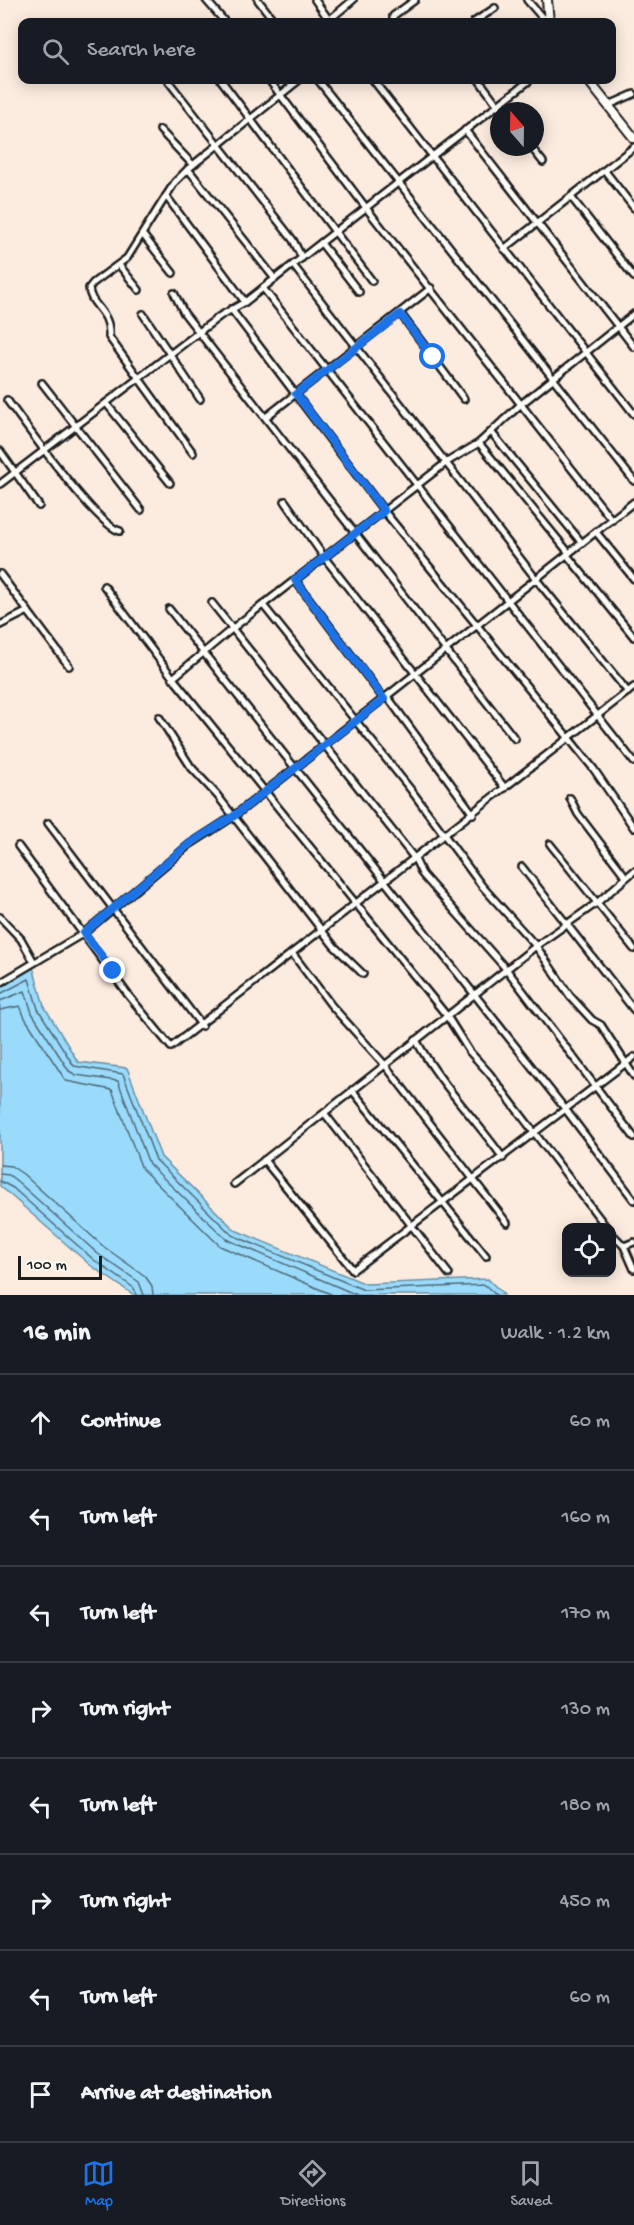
<!DOCTYPE html>
<meta charset="utf-8">
<style>
body{margin:0;font-family:"Gochi Hand",sans-serif;background:#20242c;color:#f1f3f6}
.controls{position:absolute;right:18px;bottom:18px;display:grid;overflow:hidden;border-radius:12px;box-shadow:0 3px 15px #0003}
.controls button{width:54px;height:54px;display:grid;place-items:center;padding:0;border:0;border-bottom:2px solid #363941;background:#171b24;color:#f1f3f6;font:30px sans-serif}
.compass{position:absolute;left:490px;top:102px;width:54px;height:54px;border-radius:50%;background:#171b24;box-shadow:0 3px 15px #0003;rotate:340deg}
.scale{position:absolute;left:18px;bottom:15px;width:84px;box-sizing:border-box;padding-left:6px;border:3px solid #1c1c1c;border-top:0;font-size:16px;line-height:21px;white-space:nowrap;color:#1c1c1c;-webkit-text-stroke:4px #fdfcf7;paint-order:stroke}
.stop{position:absolute;width:18px;height:18px;margin:-14px;border:4px solid #1a73e8;border-radius:50%;background:#fff}
.stop.end{background:#1a73e8;border-color:#fff;box-shadow:0 2px 6px #0008}
.list{margin:0;padding:0;list-style:none}
h2{display:flex;justify-content:space-between;align-items:center;height:78px;margin:0;padding:0 24px;font-size:26px}
h2 small{font-size:20px;font-weight:400;color:#9ea1a6}
.list li{display:grid;grid-template-columns:39px 1fr auto;gap:18px;align-items:center;box-sizing:border-box;height:96px;padding:0 24px;border-top:2px solid #363941}
.list b{display:block;font-size:22px;white-space:nowrap}
.list em{font-size:20px;font-style:normal;color:#9ea1a6}
.icon{flex:none;width:33px;height:33px;fill:none;stroke:currentColor;stroke-width:2;stroke-linecap:round;stroke-linejoin:round}
.map{position:relative;flex:none;width:634px;height:1295px;overflow:hidden}
.search{position:absolute;background:#171b24;box-shadow:0 3px 15px #0003;left:18px;right:18px;top:18px;height:66px;display:flex;align-items:center;gap:15px;box-sizing:border-box;padding:0 21px;border-radius:12px;color:#9ea1a6;font-size:22px}
.sheet{height:846px;background:#171b24}
nav{display:flex;justify-content:space-around;align-items:center;box-sizing:border-box;height:84px;border-top:2px solid #363941;background:#171b24;font-size:16px;color:#9ea1a6}
nav a{display:grid;justify-items:center;gap:3px}
nav .on{color:#1a73e8}
.map>svg:first-child{display:block}
.water{fill:#9adbfc;stroke:#688fa2;stroke-width:1.5}
.lines{fill:none;stroke-linecap:round;stroke-linejoin:round}
.shore{stroke:#4e6876;stroke-width:1.5}
.street-casing{stroke:#1c1c1c;stroke-width:10}
.secondary-casing{stroke:#1c1c1c;stroke-width:12}
.street{stroke:#fdfcf7;stroke-width:5}
.secondary{stroke:#fdfcf7;stroke-width:8}
.route{stroke:#1a73e8;stroke-width:8}
</style>
<div class="map">
<svg width="634" height="1295" viewBox="0 0 634 1295">
<rect width="100%" height="100%" fill="#fcece0"/>
<filter id="ink" filterUnits="userSpaceOnUse"><feTurbulence type="fractalNoise" baseFrequency=".0167" numOctaves="2"/><feDisplacementMap in="SourceGraphic" scale="12" xChannelSelector="R" yChannelSelector="G"/><feConvolveMatrix kernelMatrix="1 2 1 2 8 2 1 2 1" color-interpolation-filters="sRGB"/></filter>
<g filter="url(#ink)">
<path class="water" d="M33 967 44 1006 78 1062 127 1068 161 1157 235 1230 366 1284 488 1279 504 1295H134L90 1265 0 1186V989Z"/>
<g class="lines">
<g class="shore">
<path d="M0 994 29 979 38 1009 74 1066 123 1074 156 1160 232 1235 364 1290 485 1285 496 1295"/>
<path d="M0 1001 25 991 32 1013 69 1071 76 1075 118 1081 149 1164 226 1239 357 1295"/>
<path d="M0 1010 20 1006 25 1018 66 1081 112 1090 142 1169 220 1246 333 1295"/>
<path d="M0 1165 11 1166 23 1174 104 1247 145 1276 152 1286 153 1295"/>
<path d="M0 1174 9 1175 18 1182 98 1254 139 1282 144 1295"/>
<path d="M0 1181 13 1188 94 1260 134 1288 136 1295"/>
</g>
<defs>
<g id="street">
<path d="M206 0 225 22"/>
<path d="M258 0 275 22"/>
<path d="M315 0 329 20"/>
<path d="M527 0 546 22"/>
<path d="M331 22 329 20 353 0"/>
<path d="M393 22V16L415 0"/>
<path d="M474 22 495 8"/>
<path d="M221 80 372 281"/>
<path d="M269 80 367 209 612 520"/>
<path d="M318 80 634 481"/>
<path d="M373 80 634 414"/>
<path d="M479 80 502 111"/>
<path d="M169 82 293 240 302 258"/>
<path d="M609 105 634 94"/>
<path d="M160 130 193 165"/>
<path d="M465 130 634 347"/>
<path d="M531 147 543 162"/>
<path d="M188 169 275 279"/>
<path d="M605 171 634 208"/>
<path d="M166 196 127 258 93 283 89 288C90 307 111 310 109 337L193 453"/>
<path d="M571 197 634 277"/>
<path d="M143 235 173 273"/>
<path d="M321 243 359 292"/>
<path d="M504 249 634 147"/>
<path d="M119 265 139 290"/>
<path d="M293 265 536 579 628 692"/>
<path d="M263 288 634 762"/>
<path d="M174 293 184 313 515 739"/>
<path d="M245 302 166 196 175 182 188 169 299 80"/>
<path d="M231 309 384 511 593 768 634 828"/>
<path d="M400 313 464 399"/>
<path d="M143 314 200 399"/>
<path d="M42 383 141 510"/>
<path d="M7 400C24 423 98 527 120 531"/>
<path d="M106 403 170 483"/>
<path d="M266 417 431 288"/>
<path d="M492 433 582 543"/>
<path d="M479 443 569 553"/>
<path d="M0 451 39 506"/>
<path d="M0 484 220 316 245 302 530 80"/>
<path d="M285 501 324 557 505 788"/>
<path d="M596 532 634 579"/>
<path d="M567 555 634 637"/>
<path d="M0 574 69 666"/>
<path d="M295 580 384 699"/>
<path d="M104 586 173 678"/>
<path d="M212 603 415 859 422 874 507 970 634 1137"/>
<path d="M263 605 411 790 482 886 536 946 570 996 592 1020 601 1025 634 1076"/>
<path d="M169 609 566 1110 634 1200"/>
<path d="M0 625 28 611"/>
<path d="M387 696 473 814"/>
<path d="M159 717 191 767 217 795 334 946 363 974"/>
<path d="M570 798 578 814 626 877"/>
<path d="M48 823 202 1026"/>
<path d="M550 844 634 949"/>
<path d="M18 846 129 996 171 1047 634 687"/>
<path d="M522 867 634 1010"/>
<path d="M0 917 21 939 34 962"/>
<path d="M292 953 331 1005 385 1065 507 1223"/>
<path d="M0 983 84 933 189 845 234 816 634 502"/>
<path d="M416 1040C440 1084 474 1117 503 1158"/>
<path d="M352 1090 486 1256"/>
<path d="M325 1114 449 1274"/>
<path d="M264 1160 353 1270 634 1057"/>
<path d="M234 1184 536 946 598 902 634 871"/>
<path d="M607 1228 489 1073 469 1051 447 1016 173 678 233 628 447 462 479 443 520 405 634 314"/>
<path d="M612 1234 624 1246 634 1242"/>
<path d="M624 1246 634 1269"/>
</g>
<g id="secondary">
<path d="M547 0 549 22"/>
<path d="M588 80 634 138"/>
</g>
</defs>
<use href="#street" class="street-casing"/>
<use href="#secondary" class="secondary-casing"/>
<use href="#street" class="street"/>
<use href="#secondary" class="secondary"/>
</g>
</g>
<g class="lines" filter="url(#ink)">
<path class="route" d="M113 971 84 933 189 844 234 816 384 699 295 580 384 511 296 394 400 314 433 357"/>
</g>
</svg>
<div class="controls">
<button><svg class="icon" aria-label="locate" viewBox="0 0 24 24"><circle cx="12" cy="12" r="6"/><path d="M12 2v4M12 18v4M2 12h4M18 12h4"/></svg></button>
</div>
<svg class="compass" viewBox="-18 -18 36 36"><path d="M0-13l5 13h-10z" fill="#e53935"/><path d="M0 13l5-13h-10z" fill="#9ea1a6"/></svg>
<div class="scale">100 m</div>
<div class="stop" style="left:433px;top:357px"></div>
<div class="stop end" style="left:113px;top:971px"></div>
<div class="search"><svg class="icon" aria-label="search" viewBox="0 0 24 24"><circle cx="10" cy="10" r="6"/><path d="M15 15l6 6"/></svg>Search here</div>
</div>
<section class="sheet">
<h2>16 min<small>Walk · 1.2 km</small></h2>
<ul class="list">
<li><svg class="icon" aria-label="ahead" viewBox="0 0 24 24"><path d="M12 20V5M6 11l6-6 6 6"/></svg><div><b>Continue</b></div><em>60 m</em></li>
<li><svg class="icon" aria-label="left" viewBox="0 0 24 24"><path d="M17 20v-9H6M10 6l-5 5 5 5"/></svg><div><b>Turn left</b></div><em>160 m</em></li>
<li><svg class="icon" aria-label="left" viewBox="0 0 24 24"><path d="M17 20v-9H6M10 6l-5 5 5 5"/></svg><div><b>Turn left</b></div><em>170 m</em></li>
<li><svg class="icon" aria-label="right" viewBox="0 0 24 24"><path d="M7 20v-9h11M14 6l5 5-5 5"/></svg><div><b>Turn right</b></div><em>130 m</em></li>
<li><svg class="icon" aria-label="left" viewBox="0 0 24 24"><path d="M17 20v-9H6M10 6l-5 5 5 5"/></svg><div><b>Turn left</b></div><em>180 m</em></li>
<li><svg class="icon" aria-label="right" viewBox="0 0 24 24"><path d="M7 20v-9h11M14 6l5 5-5 5"/></svg><div><b>Turn right</b></div><em>450 m</em></li>
<li><svg class="icon" aria-label="left" viewBox="0 0 24 24"><path d="M17 20v-9H6M10 6l-5 5 5 5"/></svg><div><b>Turn left</b></div><em>60 m</em></li>
<li><svg class="icon" aria-label="arrive" viewBox="0 0 24 24"><path d="M6 21V4h12l-3 4 3 4H6"/></svg><div><b>Arrive at destination</b></div></li>
</ul>
</section>
<nav>
<a class="on"><svg class="icon" aria-label="map" viewBox="0 0 24 24"><path d="M3 6l6-2 6 2 6-2v14l-6 2-6-2-6 2zM9 4v14M15 6v14"/></svg>Map</a>
<a><svg class="icon" aria-label="directions" viewBox="0 0 24 24"><path d="M12 3l9 9-9 9-9-9zM9 14v-3h6M13 9l2 2-2 2"/></svg>Directions</a>
<a><svg class="icon" aria-label="saved" viewBox="0 0 24 24"><path d="M7 4h10v16l-5-4-5 4z"/></svg>Saved</a>
</nav>
